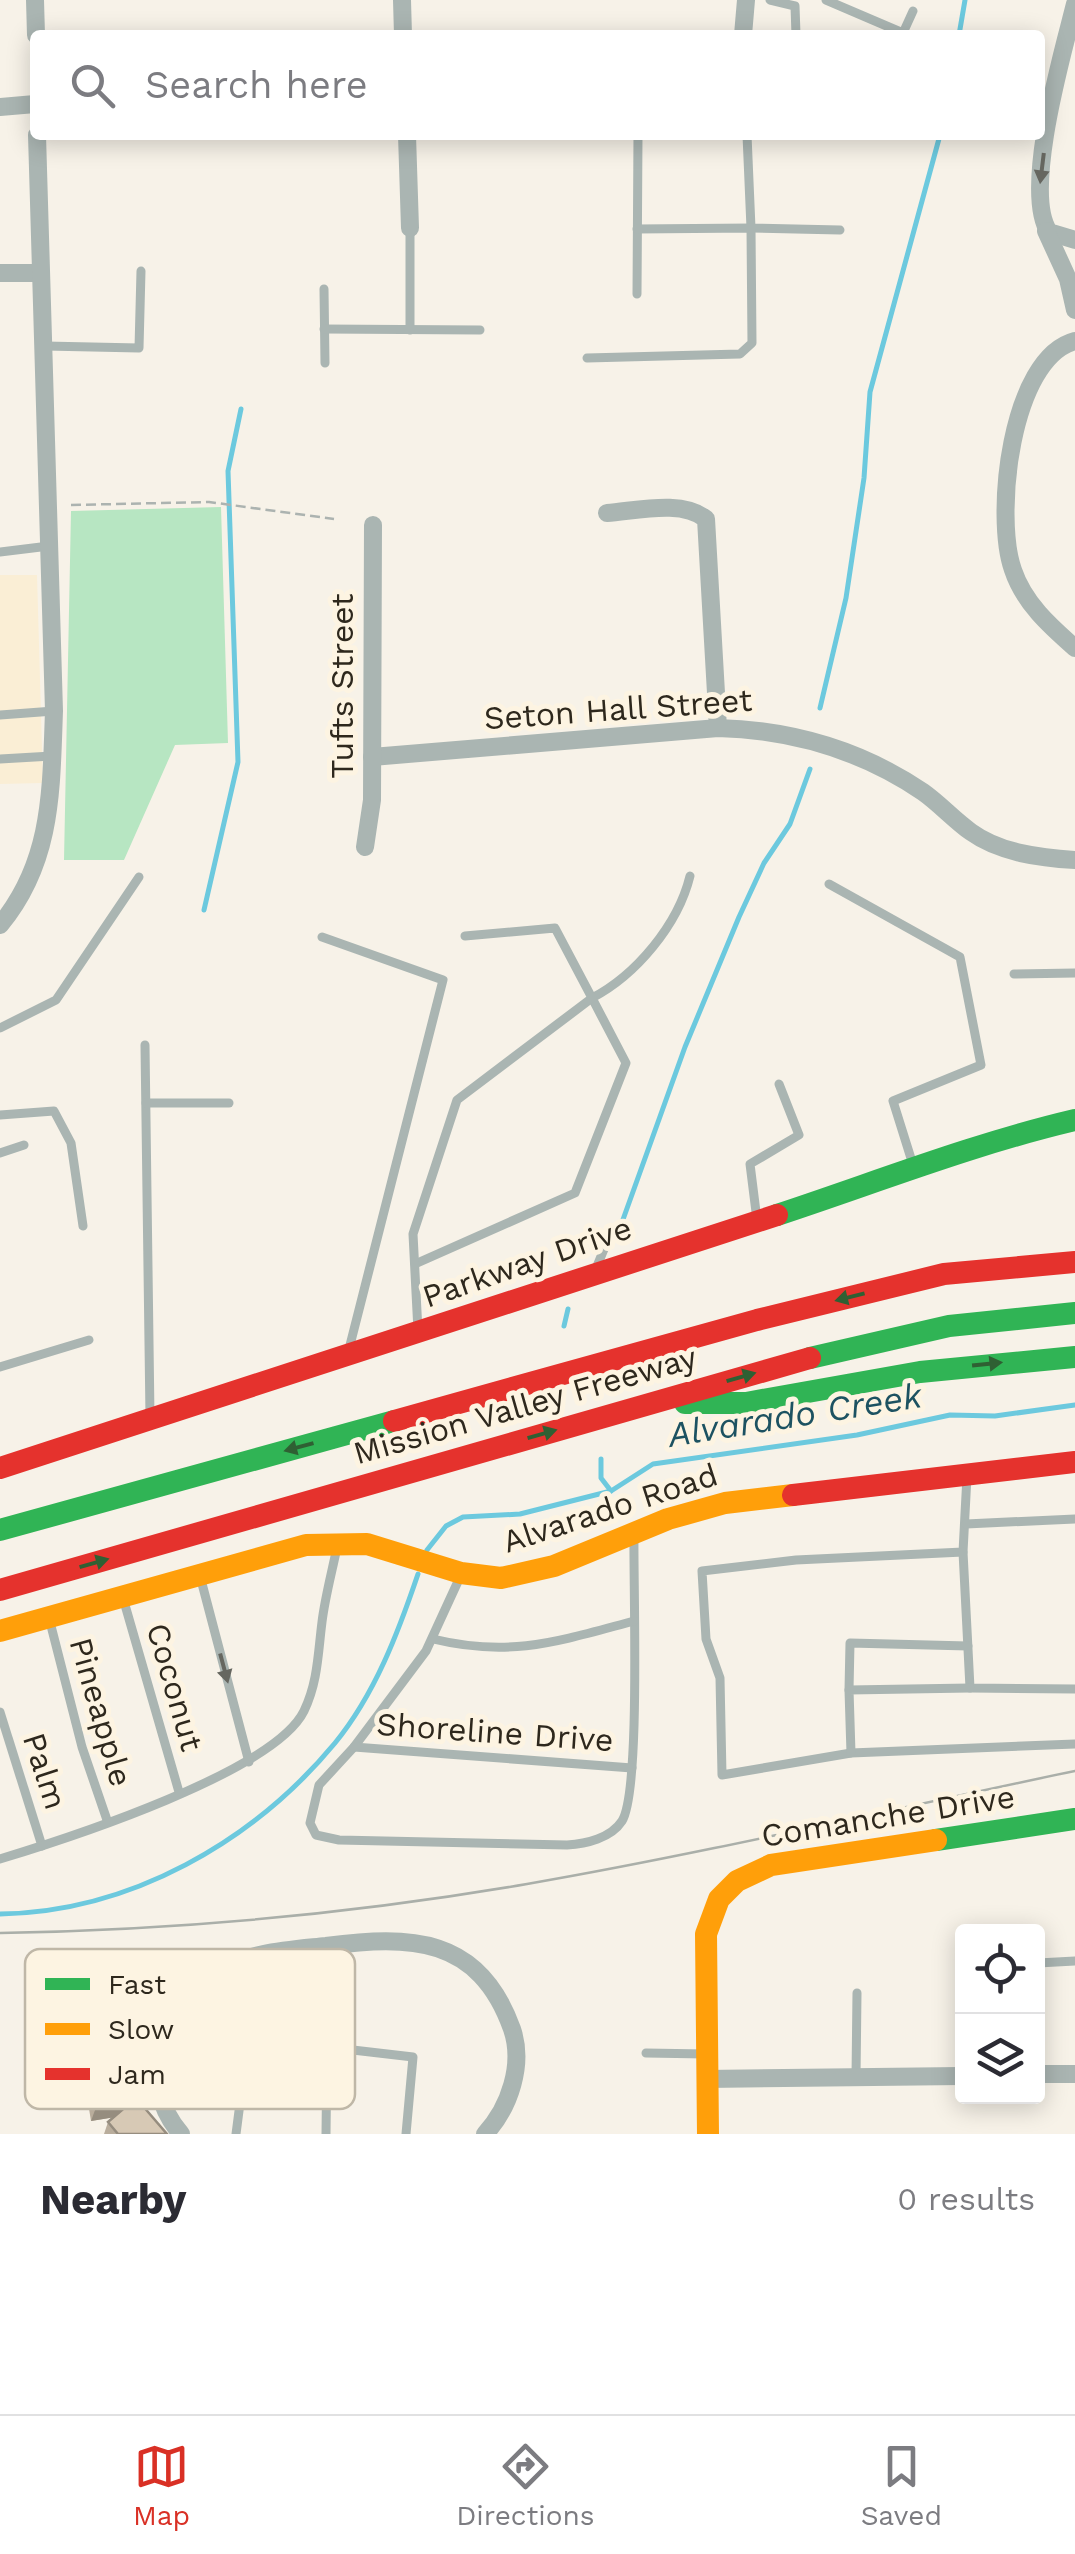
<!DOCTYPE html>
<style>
body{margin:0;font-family:"Work Sans",sans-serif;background:#f7f7f7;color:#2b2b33}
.controls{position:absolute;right:30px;bottom:30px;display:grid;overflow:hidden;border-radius:10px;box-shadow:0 5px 25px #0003}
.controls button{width:90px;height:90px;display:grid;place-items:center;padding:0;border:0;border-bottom:2px solid #e1e1e2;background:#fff;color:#2b2b33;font:50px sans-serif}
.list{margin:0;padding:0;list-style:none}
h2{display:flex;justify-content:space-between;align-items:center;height:130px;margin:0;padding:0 40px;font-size:42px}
h2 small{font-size:32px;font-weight:400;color:#7c7c81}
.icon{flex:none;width:55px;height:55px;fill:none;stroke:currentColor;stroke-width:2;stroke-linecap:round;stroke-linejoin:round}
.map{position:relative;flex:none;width:1075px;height:2134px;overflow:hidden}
.search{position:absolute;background:#fff;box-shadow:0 5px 25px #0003;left:30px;right:30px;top:30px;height:110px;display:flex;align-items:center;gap:25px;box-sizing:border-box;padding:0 35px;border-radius:10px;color:#7c7c81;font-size:38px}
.sheet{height:280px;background:#fff}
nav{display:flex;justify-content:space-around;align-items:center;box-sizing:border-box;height:140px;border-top:2px solid #e1e1e2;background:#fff;font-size:28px;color:#7c7c81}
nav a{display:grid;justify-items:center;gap:5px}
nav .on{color:#d93025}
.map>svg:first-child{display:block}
.built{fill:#faeed5}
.green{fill:#b7e6c2}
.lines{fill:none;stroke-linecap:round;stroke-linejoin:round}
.stream{stroke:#6cc9de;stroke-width:5}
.path{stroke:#acb3b0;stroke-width:2.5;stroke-dasharray:10 5;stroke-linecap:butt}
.lane{stroke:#aab5b2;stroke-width:9}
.street{stroke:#aab5b2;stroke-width:18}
.fast{stroke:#30b455;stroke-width:22}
.slow{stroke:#ff9f0a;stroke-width:22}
.jam{stroke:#e5322d;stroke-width:22}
.tram{stroke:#aaafa9;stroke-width:2.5}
.wall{fill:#b9ad9c}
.shaded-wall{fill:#968d7f}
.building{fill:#d7c9b5;stroke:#968d7f;stroke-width:2.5}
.oneway{fill:#666760}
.oneway2{fill:#2f6033}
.labels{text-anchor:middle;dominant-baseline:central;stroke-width:10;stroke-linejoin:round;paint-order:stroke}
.street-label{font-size:32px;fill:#2e281d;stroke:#fdf4e2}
.water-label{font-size:35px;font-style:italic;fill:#1d5261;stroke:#fdf4e2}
.key{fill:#fdf4e2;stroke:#bfb7a7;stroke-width:2.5}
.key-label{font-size:28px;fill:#2e281d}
</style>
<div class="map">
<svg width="1075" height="2134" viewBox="0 0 1075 2134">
<rect width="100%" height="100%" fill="#f7f2e8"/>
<path class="built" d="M0 575H37L43 783 0 784Z"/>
<path class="green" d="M221 507 228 743 175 745 124 860H64L71 511Z"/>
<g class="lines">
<g class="stream">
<path d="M959 35 965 0"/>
<path d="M820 708 846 598 864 478 870 392 940 135"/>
<path d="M204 910 238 762 228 471 241 409"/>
<path d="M616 1239 685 1047 739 917 764 863 790 824 810 769"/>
<path d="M564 1326 568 1309"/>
<path d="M601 1459V1478L611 1491"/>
<path d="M427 1550 446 1526 463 1517 520 1514 611 1491 653 1464 857 1435 950 1415 995 1416 1075 1405"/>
<path d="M0 1914C130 1912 253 1842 335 1743 375 1694 398 1633 418 1574"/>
</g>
<path class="path" d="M71 505 209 502 334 519"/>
<g class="lane">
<path d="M770 0 795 6 796 35"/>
<path d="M826 0 903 33 913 11"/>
<path d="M403 35H526"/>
<path d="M747 135 751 228 840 230"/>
<path d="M410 228V330"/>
<path d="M324 289 325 363"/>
<path d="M637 294 638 135"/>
<path d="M324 329 480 330"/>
<path d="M45 346 139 348 141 271"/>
<path d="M587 358 740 354 752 343 751 228 637 229"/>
<path d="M0 552 49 546"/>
<path d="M0 715 54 711"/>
<path d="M0 759 52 756"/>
<path d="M829 884 960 957 981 1065 893 1101 914 1168"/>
<path d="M322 937 443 980 349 1349"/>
<path d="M1014 974 1075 973"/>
<path d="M0 1028 56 1000 139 877"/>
<path d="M145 1045 150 1417"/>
<path d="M146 1103H229"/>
<path d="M0 1115 54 1111 71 1143 83 1226"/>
<path d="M0 1153 24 1145"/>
<path d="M757 1220 750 1164 799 1135 779 1084"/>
<path d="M415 1264 575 1193 626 1063 592 998C636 975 678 925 690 876"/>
<path d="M595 1271 609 1237"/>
<path d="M418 1331 413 1234 457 1100 592 998 555 928 465 936"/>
<path d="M0 1367 89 1340"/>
<path d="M967 1476 963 1552 796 1560 702 1571 706 1639 720 1678 722 1775 851 1753 1075 1744"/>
<path d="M966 1524 1075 1519"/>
<path d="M963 1552 970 1688 1075 1689"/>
<path d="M200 1576 249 1762"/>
<path d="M460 1577 426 1651 354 1747 319 1785 310 1823 316 1835 339 1840 567 1845C586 1844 611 1838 622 1821 641 1791 633 1582 634 1534"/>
<path d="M123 1598 179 1792"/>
<path d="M49 1618 82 1747 107 1820"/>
<path d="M433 1639C511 1658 559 1641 634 1621"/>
<path d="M849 1690 850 1643 968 1646"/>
<path d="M0 1712 42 1846"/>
<path d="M354 1747 632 1768"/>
<path d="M851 1753 849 1690 970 1688"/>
<path d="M0 1859C69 1838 274 1772 304 1711 318 1682 318 1653 322 1622 325 1597 332 1572 337 1547"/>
<path d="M1038 1963 1075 1961"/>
<path d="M646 2053 706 2054"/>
<path d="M856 2077 857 1993"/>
<path d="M236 2134 246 2057 327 2047 413 2057 406 2134"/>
<path d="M326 2134 327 2047"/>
</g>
<g class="street">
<path d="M35 0 36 35"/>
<path d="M402 0 403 35"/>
<path d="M1075 4C1063 52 1022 192 1049 232L1075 240"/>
<path d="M743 35 746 0"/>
<path d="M0 107 35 104"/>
<path d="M407 135 410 228"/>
<path d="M1046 231 1068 279 1075 310"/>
<path d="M0 273H40"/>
<path d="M1075 341C1010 358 994 517 1013 570 1024 603 1050 626 1075 648"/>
<path d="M607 513C636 511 682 499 706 519L718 728"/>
<path d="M372 757 718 728C793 730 861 750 923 792 940 804 954 820 971 832 1000 853 1041 858 1075 860"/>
<path d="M365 847 372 800 373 525"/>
<path d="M0 925C53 861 51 789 54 711L37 135"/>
<path d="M1038 2074H1075"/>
<path d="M706 2079 962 2076"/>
<path d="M181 2134C136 2082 158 2006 215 1972 248 1952 289 1950 326 1946 410 1935 479 1936 512 2029 524 2064 510 2107 485 2134"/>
</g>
<g class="fast">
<path d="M777 1215C877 1182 973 1144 1075 1120"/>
<path d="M810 1358 949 1326 1075 1313"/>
<path d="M685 1403H746L920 1372 1075 1357"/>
<path d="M0 1530 394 1421"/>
<path d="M936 1840 1075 1819"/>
</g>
<g class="slow">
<path d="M0 1631 306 1545 367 1544 461 1573 501 1578 554 1566 668 1519 725 1503 793 1495"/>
<path d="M708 2134 706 1934 719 1899 737 1881 771 1865 936 1840"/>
</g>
<g class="jam">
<path d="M394 1421 757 1320 944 1274 1075 1262"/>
<path d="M0 1468 777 1215"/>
<path d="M793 1495 1075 1462"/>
<path d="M0 1590 810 1358"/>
</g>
<path class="tram" d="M0 1933C177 1930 353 1914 527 1884 711 1852 892 1809 1075 1771"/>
</g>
<path class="wall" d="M86 2036 135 2096 132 2102 167 2134H104L108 2122 115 2117 91 2121 80 2054Z"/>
<path class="shaded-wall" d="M135 2096 128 2115 91 2121 98 2102Z"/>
<path class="building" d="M136 2098 167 2134H118L108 2122Z"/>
<defs><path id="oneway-solid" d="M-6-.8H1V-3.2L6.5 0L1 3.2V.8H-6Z" transform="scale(2.5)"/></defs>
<g class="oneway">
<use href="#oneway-solid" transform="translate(1042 168) rotate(97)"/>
<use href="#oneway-solid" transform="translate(224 1668) rotate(75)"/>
</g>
<g class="oneway2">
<use href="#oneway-solid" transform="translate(850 1297) rotate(166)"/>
<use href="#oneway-solid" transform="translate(987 1364) rotate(-6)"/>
<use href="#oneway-solid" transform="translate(741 1377) rotate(-16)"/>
<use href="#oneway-solid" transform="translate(542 1434) rotate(-16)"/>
<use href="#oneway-solid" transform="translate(299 1447) rotate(165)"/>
<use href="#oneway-solid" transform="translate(94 1563) rotate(-16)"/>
</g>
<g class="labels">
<g class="street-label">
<text transform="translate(342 686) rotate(-90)">Tufts Street</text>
<text transform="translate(618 709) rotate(-4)">Seton Hall Street</text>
<text transform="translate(527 1262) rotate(-19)">Parkway Drive</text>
<text transform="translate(525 1405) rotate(-16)">Mission Valley Freeway</text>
<text transform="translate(610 1508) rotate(-18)">Alvarado Road</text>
<text transform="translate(175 1687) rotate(74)">Coconut</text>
<text transform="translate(101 1712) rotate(74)">Pineapple</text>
<text transform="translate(495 1732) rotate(4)">Shoreline Drive</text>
<text transform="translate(45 1771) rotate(72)">Palm</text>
<text transform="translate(888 1816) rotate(-9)">Comanche Drive</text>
</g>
<g class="water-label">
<text transform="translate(795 1415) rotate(-9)">Alvarado Creek</text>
</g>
</g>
<rect x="25" y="1949" width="330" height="160" rx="15" class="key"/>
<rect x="45" y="1978" width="45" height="12" fill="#30b455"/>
<rect x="45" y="2023" width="45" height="12" fill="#ff9f0a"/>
<rect x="45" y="2068" width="45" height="12" fill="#e5322d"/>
<g class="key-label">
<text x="108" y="1994">Fast</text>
<text x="108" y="2039">Slow</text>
<text x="108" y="2084">Jam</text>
</g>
</svg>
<div class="controls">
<button><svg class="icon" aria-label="locate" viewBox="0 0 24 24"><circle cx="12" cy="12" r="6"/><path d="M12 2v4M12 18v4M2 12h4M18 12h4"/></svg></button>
<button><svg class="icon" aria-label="layers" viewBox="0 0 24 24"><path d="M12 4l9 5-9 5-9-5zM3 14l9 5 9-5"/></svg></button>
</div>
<div class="search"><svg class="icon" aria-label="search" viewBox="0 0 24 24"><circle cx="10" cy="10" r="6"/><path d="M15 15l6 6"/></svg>Search here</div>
</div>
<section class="sheet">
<h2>Nearby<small>0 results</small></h2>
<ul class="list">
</ul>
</section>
<nav>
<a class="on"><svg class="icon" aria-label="map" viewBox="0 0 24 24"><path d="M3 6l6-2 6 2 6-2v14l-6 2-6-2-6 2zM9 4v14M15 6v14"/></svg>Map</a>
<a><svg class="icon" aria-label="directions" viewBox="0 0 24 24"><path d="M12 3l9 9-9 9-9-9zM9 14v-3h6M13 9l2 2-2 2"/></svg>Directions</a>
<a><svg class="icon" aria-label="saved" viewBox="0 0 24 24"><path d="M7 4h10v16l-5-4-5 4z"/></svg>Saved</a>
</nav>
